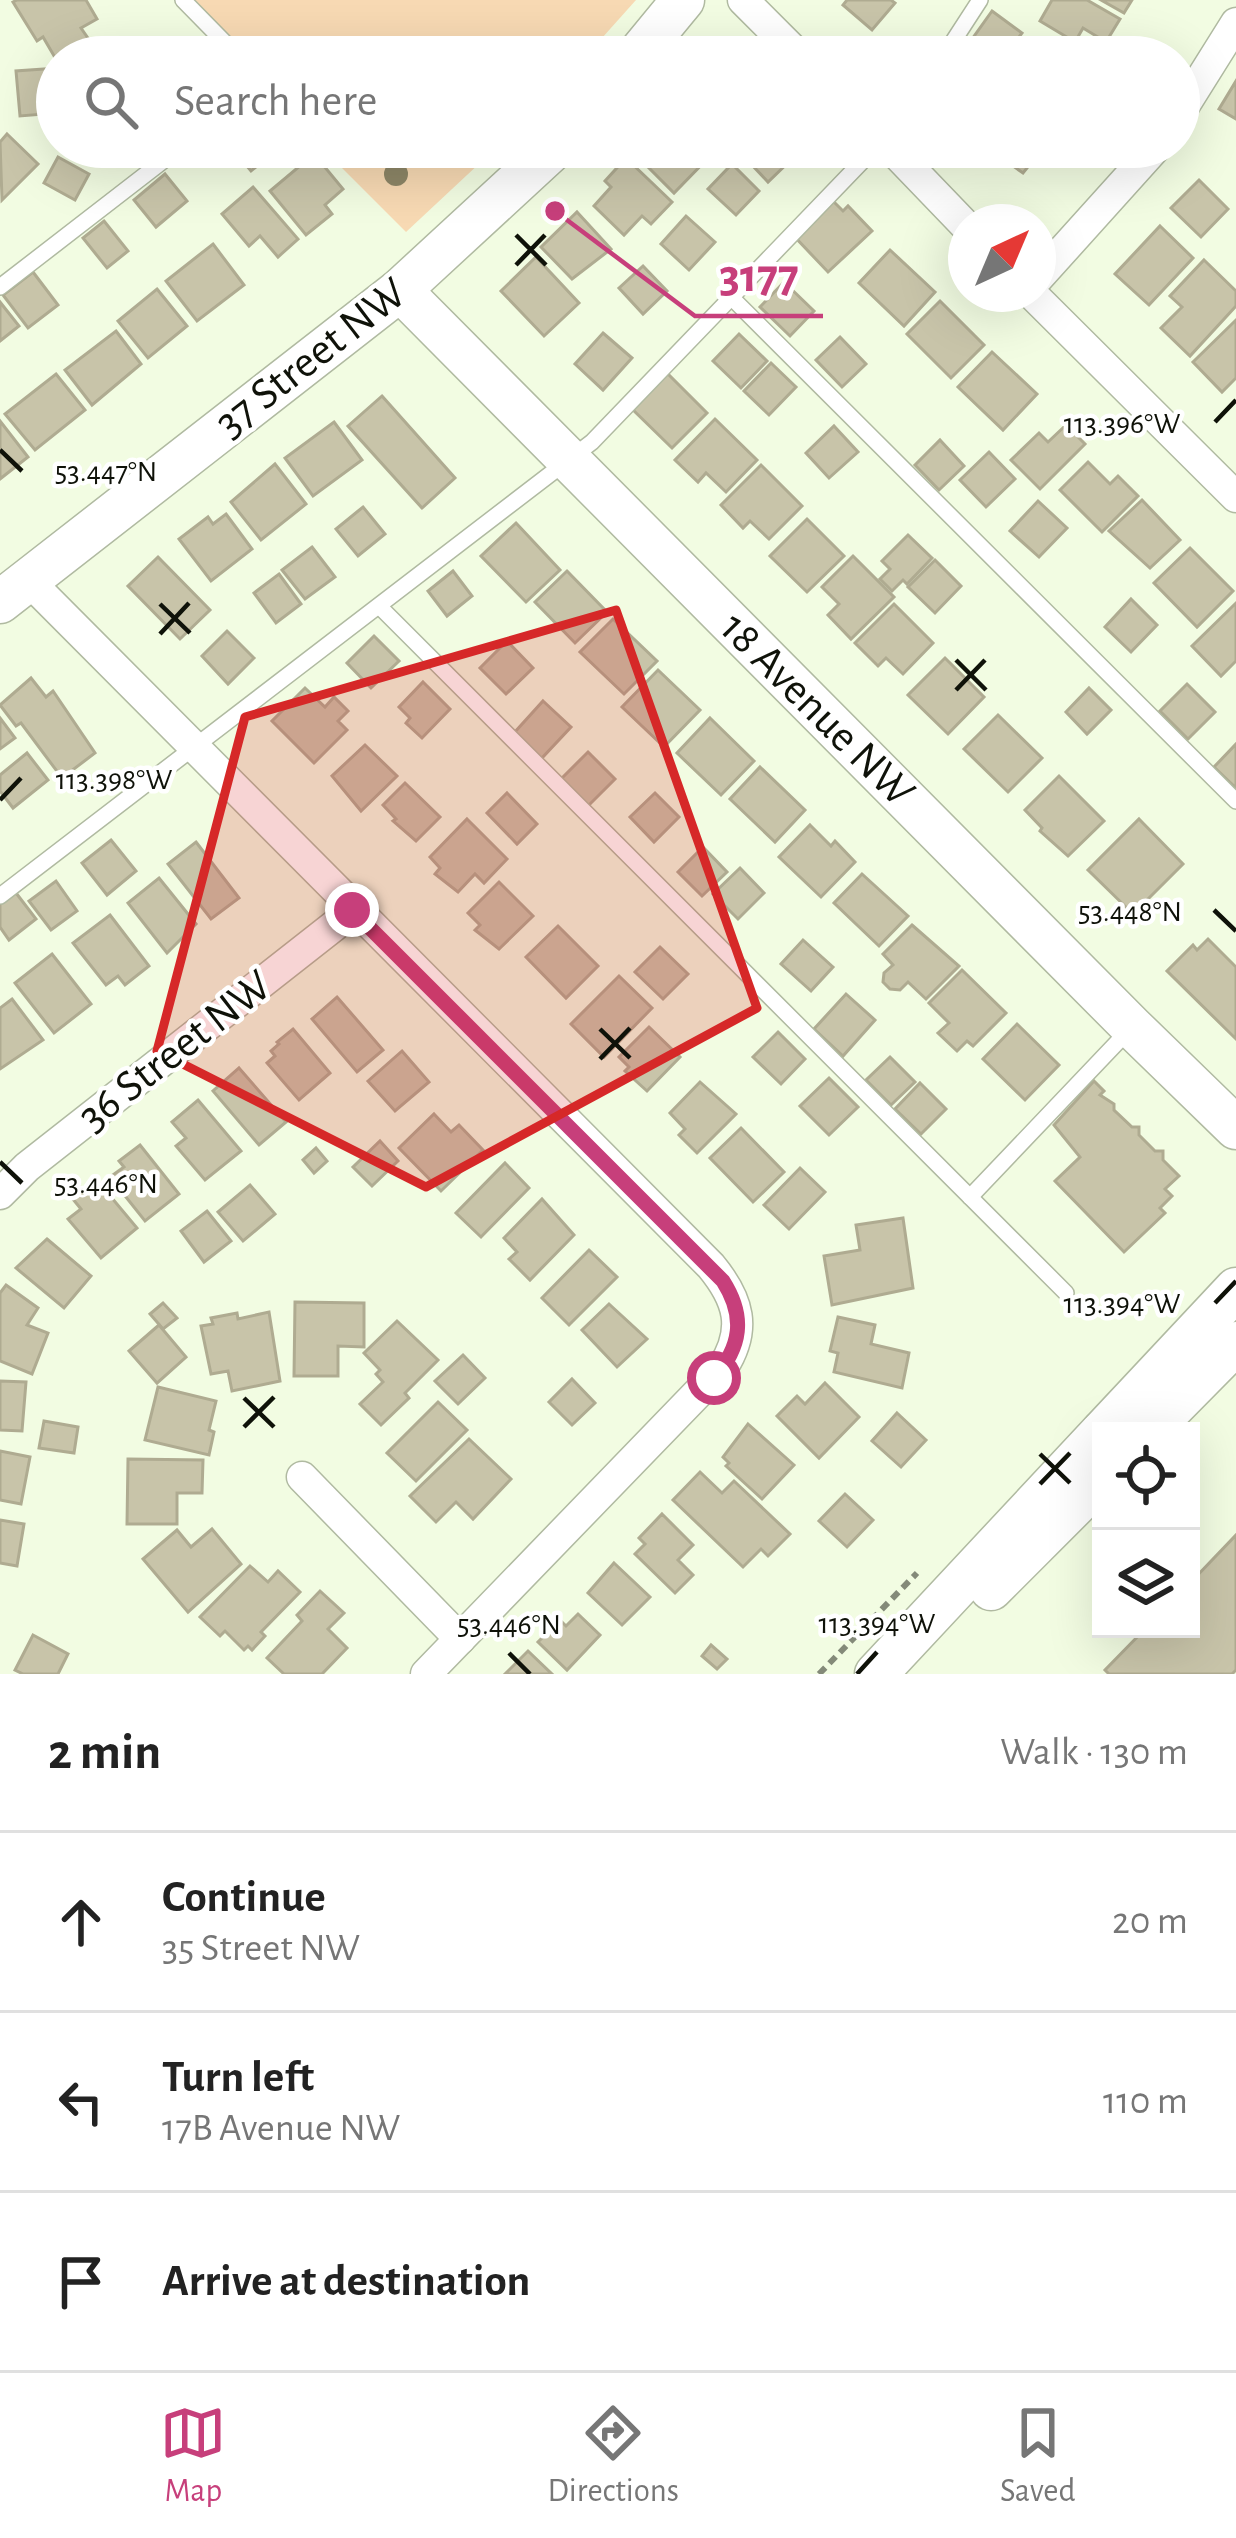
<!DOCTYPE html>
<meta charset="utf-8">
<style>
body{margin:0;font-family:"Alegreya Sans",sans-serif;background:#f2f2f2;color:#222}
.controls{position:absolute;right:36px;bottom:36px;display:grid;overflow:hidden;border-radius:0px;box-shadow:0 12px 48px #0002}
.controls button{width:108px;height:108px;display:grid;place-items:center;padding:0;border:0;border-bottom:3px solid #e0e0e0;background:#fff;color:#222;font:60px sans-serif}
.compass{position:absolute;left:948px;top:204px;width:108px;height:108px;border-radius:50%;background:#fff;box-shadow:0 12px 48px #0002;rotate:44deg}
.stop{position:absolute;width:36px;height:36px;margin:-27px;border:9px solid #c73f7b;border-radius:50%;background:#fff}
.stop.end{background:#c73f7b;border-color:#fff;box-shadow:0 3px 12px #0008}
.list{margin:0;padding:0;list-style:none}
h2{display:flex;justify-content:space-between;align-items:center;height:156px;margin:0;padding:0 48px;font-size:51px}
h2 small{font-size:39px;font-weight:400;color:#767676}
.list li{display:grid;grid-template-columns:78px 1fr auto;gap:36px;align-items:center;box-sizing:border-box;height:180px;padding:0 48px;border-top:3px solid #e0e0e0}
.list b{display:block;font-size:45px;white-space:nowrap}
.list p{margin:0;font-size:39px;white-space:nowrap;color:#767676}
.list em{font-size:39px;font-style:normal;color:#767676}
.icon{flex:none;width:66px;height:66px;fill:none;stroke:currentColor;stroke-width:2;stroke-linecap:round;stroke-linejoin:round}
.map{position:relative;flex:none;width:1236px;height:1674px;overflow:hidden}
.search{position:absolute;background:#fff;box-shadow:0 12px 48px #0002;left:36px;right:36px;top:36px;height:132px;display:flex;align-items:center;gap:30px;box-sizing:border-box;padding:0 42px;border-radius:66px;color:#767676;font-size:45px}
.sheet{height:696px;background:#fff}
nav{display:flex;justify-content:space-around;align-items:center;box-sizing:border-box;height:168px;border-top:3px solid #e0e0e0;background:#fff;font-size:33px;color:#767676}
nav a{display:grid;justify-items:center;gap:6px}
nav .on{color:#c73f7b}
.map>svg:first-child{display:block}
.green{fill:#f7d9b3}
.building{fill:#c8c4a9;stroke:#afab91;stroke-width:3}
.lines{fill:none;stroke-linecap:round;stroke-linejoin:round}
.lane-casing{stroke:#b0baa1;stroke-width:18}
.street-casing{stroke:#b0baa1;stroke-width:33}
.secondary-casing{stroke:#b0baa1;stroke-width:45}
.path{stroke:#848a79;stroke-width:6;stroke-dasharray:9 6;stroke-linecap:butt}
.lane{stroke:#fff;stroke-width:15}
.street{stroke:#fff;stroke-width:30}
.secondary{stroke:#fff;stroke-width:42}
.tree{fill:#8d8667}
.route{stroke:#c73f7b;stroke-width:15}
.marked{fill:#d62828;fill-opacity:0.2;stroke:#d62828;stroke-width:9;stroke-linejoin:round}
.ticks{fill:none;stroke:#0f1209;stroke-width:4.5}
.labels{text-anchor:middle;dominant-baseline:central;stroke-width:9;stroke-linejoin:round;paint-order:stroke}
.street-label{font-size:45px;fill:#0f1209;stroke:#fff}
.ticks-label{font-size:30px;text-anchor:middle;fill:#0f1209;stroke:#fff;stroke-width:9;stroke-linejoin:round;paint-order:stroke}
.leader{fill:none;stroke:#c73f7b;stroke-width:4.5}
.callout-dot{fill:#c73f7b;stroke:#fff;stroke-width:4.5}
.callout-label{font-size:48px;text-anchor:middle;font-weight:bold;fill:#c73f7b;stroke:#fff;stroke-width:9;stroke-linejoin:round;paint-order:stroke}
</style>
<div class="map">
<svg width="1236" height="1674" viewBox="0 0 1236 1674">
<rect width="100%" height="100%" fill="#f2fce2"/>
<g class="green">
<path d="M175 0H636L585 57H232Z"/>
<path d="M321 147H497L406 232Z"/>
</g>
<g class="building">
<path d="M17 0H86L97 19 81 28 90 41 64 57H57V61L43 37 37 41 13 2Z"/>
<path d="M847 0H891L895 3 872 30 843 5Z"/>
<path d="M1052 0H1087L1120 19 1106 42 1083 28 1075 42 1040 21Z"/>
<path d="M1101 0H1132L1124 13Z"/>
<path d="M992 11 1022 33 1004 57H990L970 42Z"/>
<path d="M57 68V124L56 113 20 116 16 71Z"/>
<path d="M1236 81V119L1219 109Z"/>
<path d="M7 134 38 164 2 200 0 142Z"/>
<path d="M231 147H270L274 152 251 171Z"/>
<path d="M657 147H707L713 153 674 193 643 162Z"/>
<path d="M735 147H794L799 152 768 182Z"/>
<path d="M986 147H1044L1023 173Z"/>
<path d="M314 154 343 189 325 205 332 214 306 235 270 191Z"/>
<path d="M58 157 89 174 75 200 44 183Z"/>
<path d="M626 158 672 202 651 224 642 216 624 235 594 206 611 187 605 181Z"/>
<path d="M732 164 759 191 736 215 708 189Z"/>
<path d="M165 174 187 201 156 227 134 200Z"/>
<path d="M1199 180 1228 209 1201 237 1171 208Z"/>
<path d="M253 187 298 239 278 257 260 236 249 246 222 214Z"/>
<path d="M831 199 843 211 848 206 872 231 828 272 793 235Z"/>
<path d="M577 212 611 249 572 279 541 247Z"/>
<path d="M686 216 715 242 689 270 661 244Z"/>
<path d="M104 221 128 251 107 268 83 238Z"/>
<path d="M1160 226 1193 258 1149 305 1115 274Z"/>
<path d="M213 244 244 285 197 321 166 281Z"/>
<path d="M890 250 935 292 904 326 859 283Z"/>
<path d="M536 257 579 303 544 336 501 291Z"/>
<path d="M1204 260 1236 291V306L1190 356 1161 328 1182 307 1170 296Z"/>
<path d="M643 266 667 291 643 314 619 288Z"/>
<path d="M33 272 58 305 28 328 3 295Z"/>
<path d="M784 282 814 311 790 336 760 307Z"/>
<path d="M157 289 187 326 148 358 118 321Z"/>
<path d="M940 301 984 345 951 378 907 334Z"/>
<path d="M0 302 19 326 0 341Z"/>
<path d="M1236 320V378L1222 392 1193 362Z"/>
<path d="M116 331 141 364 92 405 65 370Z"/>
<path d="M603 333 632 358 603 390 575 364Z"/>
<path d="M739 334 767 361 741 388 713 361Z"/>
<path d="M840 337 866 364 842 387 816 360Z"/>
<path d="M992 352 1037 394 1003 430 958 387Z"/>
<path d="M771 363 796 387 769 415 744 391Z"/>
<path d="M664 370 707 413 672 448 629 406Z"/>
<path d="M56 374 85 410 35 450 5 414Z"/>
<path d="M382 396 455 478 422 508 348 426Z"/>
<path d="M715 419 757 460 726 492 706 473 698 482 675 460Z"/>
<path d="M0 421 28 457 0 479Z"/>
<path d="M334 422 362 460 313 496 285 458Z"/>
<path d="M1066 425 1085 444 1040 489 1011 460 1039 433 1048 442Z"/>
<path d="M834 426 858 452 829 478 806 453Z"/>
<path d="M940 440 964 466 939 490 915 465Z"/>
<path d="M989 452 1015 479 986 507 960 480Z"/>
<path d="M1088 462 1110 484 1118 476 1138 496 1102 532 1060 490Z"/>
<path d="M275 464 306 504 261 540 231 502Z"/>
<path d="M761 465 802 506 769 539 750 521 743 528 721 505Z"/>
<path d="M1142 500 1180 540 1150 568 1109 531Z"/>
<path d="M1038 501 1067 528 1039 557 1010 531Z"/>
<path d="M363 507 385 534 358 556 336 529Z"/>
<path d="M226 514 252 549 211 581 179 539 208 517 213 524Z"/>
<path d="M807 519 844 556 807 592 770 556Z"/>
<path d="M516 523 560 570 526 602 481 556Z"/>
<path d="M908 535 932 558 907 584 903 580 892 591 880 579 890 569 882 561Z"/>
<path d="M312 547 335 577 305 599 282 570Z"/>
<path d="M1190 548 1233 591 1197 627 1154 583Z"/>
<path d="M853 556 894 597 851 639 828 615 839 604 822 587Z"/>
<path d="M158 557 210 610 180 639 128 586Z"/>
<path d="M935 560 961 586 935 613 908 587Z"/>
<path d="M453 571 472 596 447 616 428 591Z"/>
<path d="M567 571 607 612 575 643 535 602Z"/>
<path d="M279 574 301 604 276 623 254 593Z"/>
<path d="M1131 599 1157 625 1131 652 1105 627Z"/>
<path d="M1236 603V661L1221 676 1192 646Z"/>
<path d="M894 604 933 643 903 674 886 658 878 666 855 643Z"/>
<path d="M613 619 657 661 624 694 580 652Z"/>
<path d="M227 631 254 658 228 684 202 656Z"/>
<path d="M374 636 399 661 371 688 347 663Z"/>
<path d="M507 641 533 668 506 694 480 668Z"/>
<path d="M945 658 984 697 948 734 908 695Z"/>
<path d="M658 670 700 710 664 747 622 707Z"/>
<path d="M31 678 46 697 53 691 95 753 62 778 21 723 16 726 0 705Z"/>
<path d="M423 682 450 709 422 738 406 723 410 718 399 707Z"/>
<path d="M1187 684 1215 712 1188 739 1160 711Z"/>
<path d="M305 688 325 707 334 697 348 711 338 721 347 730 314 763 272 721Z"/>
<path d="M1089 688 1111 710 1087 734 1066 712Z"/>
<path d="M543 701 571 727 541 759 514 733Z"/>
<path d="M998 715 1042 758 1008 792 964 749Z"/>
<path d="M0 718 15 738 0 749Z"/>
<path d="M710 718 754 761 721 795 677 753Z"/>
<path d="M1236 744V788L1214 767Z"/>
<path d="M365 745 397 776 361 811 332 776Z"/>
<path d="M588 752 615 779 588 806 561 779Z"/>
<path d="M27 753 48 780 13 808 0 791V775Z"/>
<path d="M760 767 805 810 775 842 730 799Z"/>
<path d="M1059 776 1104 821 1068 856 1040 831 1042 828 1025 810Z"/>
<path d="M405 783 440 817 416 841 393 821 396 819 383 805Z"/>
<path d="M507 793 537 824 517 844 487 813Z"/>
<path d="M655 793 679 817 654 842 630 817Z"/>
<path d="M467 819 507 859 484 883 475 874 458 892 435 874 440 868 430 857Z"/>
<path d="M1139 819 1183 864 1133 914 1088 870Z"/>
<path d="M810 825 831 846 835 841 855 862 821 897 779 857Z"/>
<path d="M111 840 136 871 107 895 82 863Z"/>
<path d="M196 842 239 898 211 919 168 864Z"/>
<path d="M703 847 727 872 702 896 678 872Z"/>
<path d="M740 868 764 893 738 919 713 894Z"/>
<path d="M862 874 908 916 879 946 834 903Z"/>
<path d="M159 878 196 924 167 953 128 903Z"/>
<path d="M56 881 77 911 51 930 29 901Z"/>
<path d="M499 882 533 916 499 949 475 930 480 925 468 913Z"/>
<path d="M13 889 36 919 9 940 0 927V899Z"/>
<path d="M110 915 149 966 125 985 118 976 106 985 73 943Z"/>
<path d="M912 925 959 966 926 999 908 982 900 990 890 989 883 982 884 973 893 965 883 954Z"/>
<path d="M558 926 598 966 566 998 526 957Z"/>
<path d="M1208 939 1236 967V1039L1167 971 1193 945 1197 950Z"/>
<path d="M803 940 833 967 811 991 781 964Z"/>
<path d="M660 947 688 974 663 999 635 972Z"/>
<path d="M52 954 91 1004 54 1033 15 983Z"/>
<path d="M962 970 1006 1013 973 1046 967 1041 957 1051 938 1033 949 1023 929 1003Z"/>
<path d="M619 976 652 1008 604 1057 571 1024Z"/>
<path d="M846 994 875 1020 843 1056 814 1029Z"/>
<path d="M337 997 383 1050 357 1072 312 1019Z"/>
<path d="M12 999 43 1040 0 1069V1008Z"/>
<path d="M1017 1024 1059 1065 1025 1100 983 1059Z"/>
<path d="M649 1027 680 1057 647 1091 625 1071 629 1067 619 1057Z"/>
<path d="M293 1029 330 1073 299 1100 267 1063 275 1056 271 1051 279 1044 277 1042Z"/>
<path d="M778 1032 805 1059 781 1084 753 1057Z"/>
<path d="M402 1051 429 1082 395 1111 368 1081Z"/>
<path d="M890 1057 915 1082 891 1105 866 1080Z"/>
<path d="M239 1068 286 1122 259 1145 213 1091Z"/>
<path d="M829 1078 858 1107 829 1135 800 1106Z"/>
<path d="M1094 1081 1104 1091 1100 1095 1114 1104V1110L1132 1127H1139V1135L1155 1151H1163V1160L1179 1176 1165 1189 1172 1196 1160 1208 1165 1213 1124 1252 1055 1181 1080 1157 1054 1125Z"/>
<path d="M700 1082 736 1114 697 1153 679 1135 685 1129 670 1113Z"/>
<path d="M920 1083 946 1109 921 1134 895 1109Z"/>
<path d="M198 1100 241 1151 205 1180 176 1146 186 1138 172 1122Z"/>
<path d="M434 1114 451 1132 459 1125 483 1150 441 1191 399 1148Z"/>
<path d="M741 1128 784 1172 753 1202 710 1158Z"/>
<path d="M380 1141 398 1161 372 1186 353 1167Z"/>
<path d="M140 1145 179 1194 145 1221 110 1177 124 1167 119 1161Z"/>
<path d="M316 1148 327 1161 314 1173 303 1160Z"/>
<path d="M505 1163 529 1188 481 1237 456 1213Z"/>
<path d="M800 1168 825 1192 789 1229 764 1205Z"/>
<path d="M96 1179 137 1228 101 1258 68 1219 81 1209 72 1198Z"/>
<path d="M250 1185 275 1214 243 1241 218 1212Z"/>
<path d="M542 1199 574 1235 530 1280 509 1259 517 1252 504 1238Z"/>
<path d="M207 1211 231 1241 204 1262 181 1231Z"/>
<path d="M903 1218 913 1288 832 1305 824 1256 860 1250 856 1225Z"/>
<path d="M47 1239 91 1276 64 1308 16 1268Z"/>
<path d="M589 1250 617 1277 569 1325 542 1298Z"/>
<path d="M6 1285 38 1308 27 1325 48 1333 32 1374 0 1361V1293Z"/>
<path d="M295 1302 364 1303V1347L338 1346V1376H294Z"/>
<path d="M163 1303 177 1318 163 1329 150 1314Z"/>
<path d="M609 1304 647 1339 617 1367 582 1330Z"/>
<path d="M269 1312 280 1381 232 1391 228 1371 211 1374 201 1326 213 1324 211 1318 237 1313 238 1319Z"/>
<path d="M838 1317 875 1325 871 1344 909 1353 902 1388 834 1372 838 1353 830 1351Z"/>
<path d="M397 1321 438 1360 405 1393 409 1398 381 1425 360 1404 383 1382 376 1374 380 1370 364 1353Z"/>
<path d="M159 1325 186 1357 157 1383 129 1351Z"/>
<path d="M463 1355 485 1378 458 1404 435 1381Z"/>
<path d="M572 1379 595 1403 572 1425 549 1402Z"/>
<path d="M0 1381 26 1382 22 1431 0 1430Z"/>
<path d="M825 1383 859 1417 819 1458 777 1416 797 1396 805 1404Z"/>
<path d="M158 1387 216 1401 209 1430 214 1432 209 1455 145 1440Z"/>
<path d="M438 1402 467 1430 416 1481 387 1453Z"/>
<path d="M897 1413 926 1440 901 1467 872 1441Z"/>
<path d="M44 1421 78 1427 74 1453 39 1448Z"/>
<path d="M748 1424 794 1465 762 1499 726 1466 729 1463 723 1457Z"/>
<path d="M469 1439 511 1479 473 1519 456 1502 436 1522 410 1496Z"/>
<path d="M0 1451 30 1457 21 1504 0 1500Z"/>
<path d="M128 1459 203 1460 202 1493H177V1524H127Z"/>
<path d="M700 1472 722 1493 734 1481 790 1534 768 1556 761 1549 743 1567 673 1500Z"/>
<path d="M845 1494 873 1520 847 1547 819 1521Z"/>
<path d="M662 1514 693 1545 678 1560 693 1575 675 1593 635 1554 645 1544 639 1538Z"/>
<path d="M0 1520 24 1524 17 1566 0 1563Z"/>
<path d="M212 1529 241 1564 188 1612 143 1559 177 1530 191 1547Z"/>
<path d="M1236 1535V1670L1232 1674H1109L1105 1670 1145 1629H1191V1582Z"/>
<path d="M614 1563 650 1597 622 1625 588 1593Z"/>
<path d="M250 1566 268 1582 278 1571 300 1592 261 1632 265 1636 252 1650 248 1646 244 1650 225 1631 220 1636 200 1617Z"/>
<path d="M320 1591 344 1613 328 1629 347 1648 322 1674H284L267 1658 302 1621 297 1615Z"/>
<path d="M578 1614 600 1635 567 1670 538 1642 560 1620 566 1626Z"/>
<path d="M33 1635 68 1654 58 1674H23L15 1670Z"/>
<path d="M711 1645 727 1659 717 1669 702 1656Z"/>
<path d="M528 1651 552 1674H505Z"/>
</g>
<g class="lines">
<defs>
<g id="lane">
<path d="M183 0 239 57"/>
<path d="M943 57 980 0"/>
<path d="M0 287 181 147"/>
<path d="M731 297 1236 801"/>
<path d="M379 606 1066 1293"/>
<path d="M0 896 592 442 876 147"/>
<path d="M970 1197 1129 1030"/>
</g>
<g id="street">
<path d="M743 0 800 57"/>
<path d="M1179 114 1236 23"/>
<path d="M890 147 966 226"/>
<path d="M1038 278 1156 147"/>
<path d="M1032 294 1236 497"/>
<path d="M28 580 711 1266C739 1300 747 1329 723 1367L426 1674"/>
<path d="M0 1194 27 1167 353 911"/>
<path d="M302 1477 460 1639"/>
</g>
<g id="secondary">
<path d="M636 57 683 0"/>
<path d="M400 290 1132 1027 1236 1128"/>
<path d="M0 602 400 290 555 147"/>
<path d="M1103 1431 1236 1289"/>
<path d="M1149 1431 1236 1343"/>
<path d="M991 1589 1101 1479"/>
<path d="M876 1674 1101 1433"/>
</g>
</defs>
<use href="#lane" class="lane-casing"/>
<use href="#street" class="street-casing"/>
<use href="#secondary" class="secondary-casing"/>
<path class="path" d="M819 1674 917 1573"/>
<use href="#lane" class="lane"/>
<use href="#street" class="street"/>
<use href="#secondary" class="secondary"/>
</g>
<circle class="tree" cx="396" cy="174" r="12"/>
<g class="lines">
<path class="route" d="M352 910 723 1281C746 1317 741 1347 714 1378"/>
</g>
<path class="marked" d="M616 610 757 1008 426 1187 157 1051 245 717Z"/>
<path class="ticks" d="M516 235 546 265M516 265 545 235M1215 422 1236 400M0 450 22 471M160 604 190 633M160 634 189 603M956 660 986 690M956 690 985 660M0 800 21 778M1214 910 1236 931M600 1029 630 1058M600 1059 630 1028M0 1162 22 1183M1215 1303 1236 1281M244 1398 274 1427M244 1427 274 1397M1040 1454 1070 1483M1040 1484 1070 1453M509 1653 530 1674M857 1674 877 1652"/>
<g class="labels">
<g class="street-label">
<text transform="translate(311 358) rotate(-38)">37 Street NW</text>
<text transform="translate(817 710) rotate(45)">18 Avenue NW</text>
<text transform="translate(175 1051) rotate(-38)">36 Street NW</text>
</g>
</g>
<g class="ticks-label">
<text x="1122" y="433">113.396°W</text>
<text x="106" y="481">53.447°N</text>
<text x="114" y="789">113.398°W</text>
<text x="1130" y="921">53.448°N</text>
<text x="106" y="1193">53.446°N</text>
<text x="1122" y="1313">113.394°W</text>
<text x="877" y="1633">113.394°W</text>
<text x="509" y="1634">53.446°N</text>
</g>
<path class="leader" d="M555 211L695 316H823"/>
<circle class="callout-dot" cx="555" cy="211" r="12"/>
<g class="callout-label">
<text x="759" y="291">3177</text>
</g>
</svg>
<div class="controls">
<button><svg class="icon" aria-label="locate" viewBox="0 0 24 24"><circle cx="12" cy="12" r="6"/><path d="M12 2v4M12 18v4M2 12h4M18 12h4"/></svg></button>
<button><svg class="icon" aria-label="layers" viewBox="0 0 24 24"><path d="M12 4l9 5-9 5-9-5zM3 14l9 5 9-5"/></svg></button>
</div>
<svg class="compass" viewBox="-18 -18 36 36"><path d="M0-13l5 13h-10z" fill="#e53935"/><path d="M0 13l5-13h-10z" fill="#767676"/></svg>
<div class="stop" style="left:714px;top:1378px"></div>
<div class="stop end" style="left:352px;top:910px"></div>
<div class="search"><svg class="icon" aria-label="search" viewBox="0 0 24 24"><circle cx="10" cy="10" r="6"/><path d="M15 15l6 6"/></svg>Search here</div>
</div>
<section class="sheet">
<h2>2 min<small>Walk · 130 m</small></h2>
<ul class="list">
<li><svg class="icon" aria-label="ahead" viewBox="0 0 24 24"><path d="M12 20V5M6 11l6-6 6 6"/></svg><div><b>Continue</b><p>35 Street NW</p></div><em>20 m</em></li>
<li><svg class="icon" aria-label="left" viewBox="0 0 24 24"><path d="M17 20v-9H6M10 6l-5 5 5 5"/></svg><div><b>Turn left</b><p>17B Avenue NW</p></div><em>110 m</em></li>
<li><svg class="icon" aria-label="arrive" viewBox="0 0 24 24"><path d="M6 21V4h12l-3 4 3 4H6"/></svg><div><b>Arrive at destination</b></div></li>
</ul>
</section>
<nav>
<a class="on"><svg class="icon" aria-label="map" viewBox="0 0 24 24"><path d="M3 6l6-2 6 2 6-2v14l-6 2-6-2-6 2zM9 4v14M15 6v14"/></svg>Map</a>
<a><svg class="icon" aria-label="directions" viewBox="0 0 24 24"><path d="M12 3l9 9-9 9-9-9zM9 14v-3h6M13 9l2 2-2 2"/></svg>Directions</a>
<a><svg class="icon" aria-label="saved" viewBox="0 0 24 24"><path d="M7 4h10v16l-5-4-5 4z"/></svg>Saved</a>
</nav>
